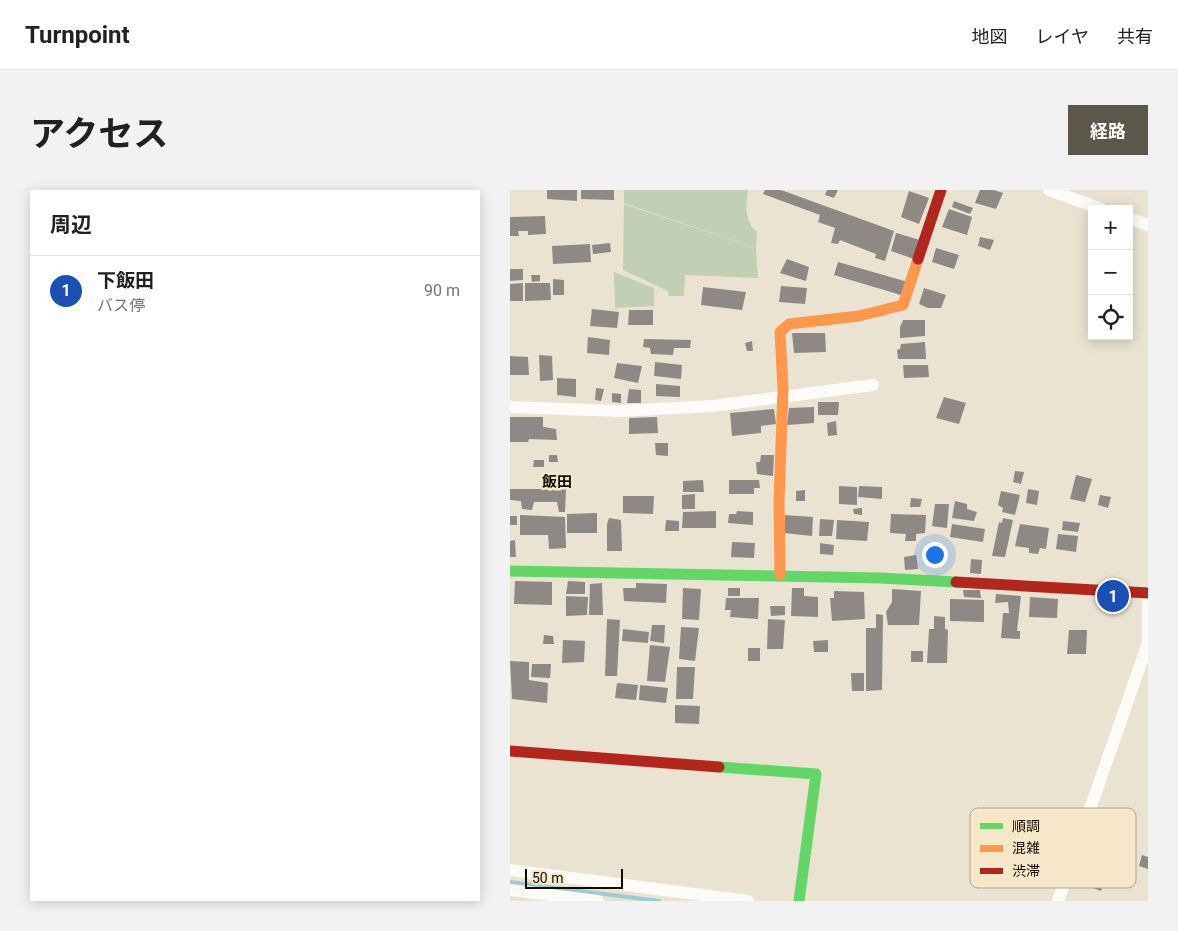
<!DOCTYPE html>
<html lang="ja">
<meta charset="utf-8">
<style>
body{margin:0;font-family:Roboto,"Noto Sans JP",sans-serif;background:#f2f2f2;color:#202124}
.controls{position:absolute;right:15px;top:15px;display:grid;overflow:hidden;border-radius:0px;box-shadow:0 2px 12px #0003}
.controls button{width:45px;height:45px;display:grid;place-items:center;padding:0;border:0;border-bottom:1px solid #e0e0e0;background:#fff;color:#202124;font:25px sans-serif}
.scale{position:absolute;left:15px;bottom:12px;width:98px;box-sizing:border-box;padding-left:5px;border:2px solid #100b03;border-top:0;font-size:14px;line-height:18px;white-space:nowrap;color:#100b03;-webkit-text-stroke:4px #f5e7c7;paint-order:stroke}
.you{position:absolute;left:424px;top:364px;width:18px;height:18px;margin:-12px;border:4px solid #fff;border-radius:50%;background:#1a73e8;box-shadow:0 0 0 8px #1a73e833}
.badge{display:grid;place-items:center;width:32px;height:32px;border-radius:50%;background:#5c574b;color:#fff;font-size:16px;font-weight:700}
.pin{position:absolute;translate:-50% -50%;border:2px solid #fff;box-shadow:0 1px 5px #0006}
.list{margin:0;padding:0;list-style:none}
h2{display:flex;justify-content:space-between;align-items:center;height:65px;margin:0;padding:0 20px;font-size:21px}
h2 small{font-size:16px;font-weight:400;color:#757577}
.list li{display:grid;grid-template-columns:32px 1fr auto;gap:15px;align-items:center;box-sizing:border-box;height:70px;padding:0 20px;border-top:1px solid #e0e0e0}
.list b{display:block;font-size:19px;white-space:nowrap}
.list p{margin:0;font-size:16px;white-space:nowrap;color:#757577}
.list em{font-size:16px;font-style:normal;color:#757577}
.icon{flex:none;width:28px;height:28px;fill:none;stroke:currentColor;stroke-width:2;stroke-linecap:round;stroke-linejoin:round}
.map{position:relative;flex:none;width:638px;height:711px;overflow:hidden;border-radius:0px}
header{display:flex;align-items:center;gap:30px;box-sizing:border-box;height:70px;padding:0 25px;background:#fff;border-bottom:1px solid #e0e0e0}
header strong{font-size:24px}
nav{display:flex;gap:28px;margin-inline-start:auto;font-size:18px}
.intro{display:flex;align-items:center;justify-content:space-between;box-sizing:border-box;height:120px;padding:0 30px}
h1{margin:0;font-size:35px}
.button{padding:12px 22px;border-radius:0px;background:#5c574b;color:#fff;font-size:18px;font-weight:700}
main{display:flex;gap:30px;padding:0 30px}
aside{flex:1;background:#fff;border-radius:0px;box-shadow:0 2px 12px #0003}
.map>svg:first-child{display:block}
.green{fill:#c1cfb5}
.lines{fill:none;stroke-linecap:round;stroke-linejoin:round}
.stream{stroke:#9dcbd3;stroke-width:4}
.building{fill:#8f8986}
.street{stroke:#fcfbf8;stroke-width:12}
.fast{stroke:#63d668;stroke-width:11}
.slow{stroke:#ff974d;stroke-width:11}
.jam{stroke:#b3261e;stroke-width:11}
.labels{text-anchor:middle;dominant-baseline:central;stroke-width:5;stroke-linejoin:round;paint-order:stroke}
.quarter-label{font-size:15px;font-weight:bold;fill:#100b03;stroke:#f5e7c7}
.key{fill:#f5e7c7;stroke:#b0a58c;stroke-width:1}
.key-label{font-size:14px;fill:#100b03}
</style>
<header>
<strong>Turnpoint</strong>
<nav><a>地図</a><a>レイヤ</a><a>共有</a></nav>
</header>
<div class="intro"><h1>アクセス</h1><a class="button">経路</a></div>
<main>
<aside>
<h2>周辺<small></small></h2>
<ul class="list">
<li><span class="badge" style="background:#1a4fb4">1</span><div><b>下飯田</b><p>バス停</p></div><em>90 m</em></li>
</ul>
</aside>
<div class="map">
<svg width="638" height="711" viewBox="0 0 638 711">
<rect width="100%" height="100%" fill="#eae3d2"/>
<g class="green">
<path d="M114 0H238C236 16 234 31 247 42L246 58 114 13Z"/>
<path d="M114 14 246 58 248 88 175 85 174 106H159L158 101 113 80Z"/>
<path d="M104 82 144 98V116L105 118Z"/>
</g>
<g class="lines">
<path class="stream" d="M0 692 149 711"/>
</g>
<g class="building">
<path d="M37 0H67V11L37 9Z"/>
<path d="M71 0H104V10L71 9Z"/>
<path d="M255 0H271L384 41 375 71 365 68 366 64 330 50 328 54 321 53 325 38 308 32 310 25 253 4Z"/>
<path d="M317 0H328L324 8 315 5Z"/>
<path d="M470 0H484L493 3 486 19 465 13Z"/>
<path d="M399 1 419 8 409 34 391 27Z"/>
<path d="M444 11 463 18 460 24 442 17Z"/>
<path d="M439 19 462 27 457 45 432 37Z"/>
<path d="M35 26 36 44 18 45V41H8L9 46H0V27Z"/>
<path d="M386 43 410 50 404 69 381 61Z"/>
<path d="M470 47 484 50 480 60 468 56Z"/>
<path d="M100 53 101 62 83 64 82 55Z"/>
<path d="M80 54 81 72 43 74 42 56Z"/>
<path d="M426 58 449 65 444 79 422 72Z"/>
<path d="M277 69 299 77 296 91 270 83Z"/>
<path d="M328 72 398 92 394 106 324 85Z"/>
<path d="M0 79H13V90L0 91Z"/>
<path d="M21 85H30V91L22 92Z"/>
<path d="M43 89 54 90V105H43Z"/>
<path d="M13 93V111H0V94Z"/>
<path d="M15 93H40L41 110 15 111Z"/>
<path d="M271 96 297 98 295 114 269 112Z"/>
<path d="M193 97 236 102 232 120 191 115Z"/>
<path d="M414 98 436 105 431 118H418L409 114Z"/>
<path d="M82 119 109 122 107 138 80 136Z"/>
<path d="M119 120H143V135H118Z"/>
<path d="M393 130H415V146L390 148V137Z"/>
<path d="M282 143H315L316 162 284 163Z"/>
<path d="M78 147 100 150 99 165 77 163Z"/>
<path d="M134 149 181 150 180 158H164L163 165 141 164 140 158 133 157Z"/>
<path d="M242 151 243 161H237L235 153Z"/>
<path d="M415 152 416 169H388L387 160 390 159 391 154Z"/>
<path d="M29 165 42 166 43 190 30 191Z"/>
<path d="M0 166 18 167 19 185H0Z"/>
<path d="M145 172 172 175 171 189 144 186Z"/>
<path d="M107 173 132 176 128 193 104 188Z"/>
<path d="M393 175H418L419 187 394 188Z"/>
<path d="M47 188 66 189V207L47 205Z"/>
<path d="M146 194 170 196V207L146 206Z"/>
<path d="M86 198 94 199 91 211 85 210Z"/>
<path d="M119 199 131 200V213H117Z"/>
<path d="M102 203 111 204V213L102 212Z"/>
<path d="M434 207 456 213 449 234 426 228Z"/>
<path d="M308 212H329L328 225H308Z"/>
<path d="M304 217V233L277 235 279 218Z"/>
<path d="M264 219 266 234 251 236V243L222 246 220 223Z"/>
<path d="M0 227H33V237L46 239 47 250 19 249 18 252H0Z"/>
<path d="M147 227 148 243 119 244V228Z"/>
<path d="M326 231 327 245 318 246 317 233Z"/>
<path d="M145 253H158V266L146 265Z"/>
<path d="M39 265H47L48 272H39Z"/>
<path d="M251 265H264L263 286 247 284 246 272H250Z"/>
<path d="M24 270H34V277H23Z"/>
<path d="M505 281 514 282 511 294 503 292Z"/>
<path d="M566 285 582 289 575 312 560 309Z"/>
<path d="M193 290 194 302H173V291Z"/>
<path d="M219 290H249L250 298H244V304H219Z"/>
<path d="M329 296 347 297V315L329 314Z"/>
<path d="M349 296 372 297V309L348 307Z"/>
<path d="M0 299H56L55 322H49L47 312H24L22 320 12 319 11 311 0 310Z"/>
<path d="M518 299 529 301 527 315 516 313Z"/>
<path d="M295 300V311H286V301Z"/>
<path d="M491 301 510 305 505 325 492 322 493 318 488 315Z"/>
<path d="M185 304V319H172V305Z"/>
<path d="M590 305 601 307 598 318 588 315Z"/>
<path d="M113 306H144L143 324 113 323Z"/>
<path d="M401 308 412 309 410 317H400Z"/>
<path d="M445 311 457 314V319L467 322 464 331 442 328Z"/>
<path d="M425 314H439L437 338 422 336Z"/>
<path d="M352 318V325L344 324 343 319Z"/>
<path d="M206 321V338H172L173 322Z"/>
<path d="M227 321 243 322V335L218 333 219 324H226Z"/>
<path d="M87 323V343H57V324Z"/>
<path d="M381 324 416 325 415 343 406 344V351H395L396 344 380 343Z"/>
<path d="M10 325 55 327 56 358 39 359 38 345H10Z"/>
<path d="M275 325 303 327 302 346 274 343Z"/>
<rect x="0" y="326" width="7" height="9"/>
<path d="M99 328 111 330 112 361H97V334Z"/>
<path d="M493 328 503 330 495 367 482 366 489 332 492 333Z"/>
<path d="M310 329 324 330 322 346H309Z"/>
<path d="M156 330 169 331V341H155Z"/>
<path d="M327 330 359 332 357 351 326 349Z"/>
<path d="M553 331 570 333 568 342 552 340Z"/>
<path d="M442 334 475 339 473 352 440 347Z"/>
<path d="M510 334 539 338 536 359 530 358 528 364 519 363V358L505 356Z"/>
<path d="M548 344 568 346 566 362 546 359Z"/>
<path d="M5 350 6 367H0V351Z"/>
<path d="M222 352 245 353 244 368 221 367Z"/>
<path d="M310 353 324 355 323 365 310 364Z"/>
<path d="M406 365 408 379 395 380 394 367Z"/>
<path d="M461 369 472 370 471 384 460 383Z"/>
<path d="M5 391 42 392V415L4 414Z"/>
<path d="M58 391 75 392V404H56Z"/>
<path d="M92 393 93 425H79L80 394Z"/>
<path d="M126 393 157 394 156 413 114 411 113 398H126Z"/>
<path d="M173 398 191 399 189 430 172 429Z"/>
<rect x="218" y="398" width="12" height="8"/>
<path d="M282 398H294V406L308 407V427L281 426Z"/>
<path d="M382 399 411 401 409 435H378L376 422 382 412Z"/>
<path d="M453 400H470L471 408 454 407Z"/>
<path d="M324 401 354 402 355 429 322 431 320 408H324Z"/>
<path d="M486 404 511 406 507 441H510V449L491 448 493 423H499L498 412 485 413Z"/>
<path d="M56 406 78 407 77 425 56 426Z"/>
<path d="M520 407 548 409 547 428 519 427Z"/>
<path d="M216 408H249L248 429 220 427 221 420H215Z"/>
<path d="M440 409 474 410V432L440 431Z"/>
<path d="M260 416H275V425L261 426Z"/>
<path d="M366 424 373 425 372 500 356 501V438H366Z"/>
<path d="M424 426 435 427V439L438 440 437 473H417L419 439H424Z"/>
<path d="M97 429 110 430 107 486H95Z"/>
<path d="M258 429 275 430 273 459H257Z"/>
<path d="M142 435H155L154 453 140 451Z"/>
<path d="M171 437 189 438 185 471 169 469Z"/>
<path d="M113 439 139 442 138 453 112 451Z"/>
<path d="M559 440H577L576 464H557Z"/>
<path d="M34 445 43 446 44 454H33Z"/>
<path d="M53 450 75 451 74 472 52 473Z"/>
<path d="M318 450V462H304L303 451Z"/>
<path d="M140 455 160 457 155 492 137 491Z"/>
<rect x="238" y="458" width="12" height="13"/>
<rect x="401" y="461" width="12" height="11"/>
<path d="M0 471 19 472V490L38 493 37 513 2 509Z"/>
<path d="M22 474H41L40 488 21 487Z"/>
<path d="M167 477H185L183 509H166Z"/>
<path d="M341 483H354V501H342Z"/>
<path d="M107 493 128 495 126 510 105 508Z"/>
<path d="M130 495 158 498 156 513 129 510Z"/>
<path d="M165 515 190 516 189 534 165 533Z"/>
<path d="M600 647 626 655 623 664 597 656Z"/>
<path d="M632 665 638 667V679L629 676Z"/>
<path d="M586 688 595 689 591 701 583 698Z"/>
</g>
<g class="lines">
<g class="street">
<path d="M539 0 592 19"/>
<path d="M619 28 638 35"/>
<path d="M0 217 109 221 203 216 363 195"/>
<path d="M0 680 238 711"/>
<path d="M0 700 88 711"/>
<path d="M548 711 638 453V403"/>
</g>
<g class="fast">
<path d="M0 381 371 388 446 392"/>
<path d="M209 577 306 584 289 711"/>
</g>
<path class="slow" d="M270 385 269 312 273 199 270 142 279 134 349 126 393 115 408 69"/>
<g class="jam">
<path d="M408 69 431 0"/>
<path d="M446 392 638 403"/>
<path d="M0 561 209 577"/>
</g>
</g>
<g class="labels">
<g class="quarter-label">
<text x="47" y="292">飯田</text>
</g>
</g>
<rect x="460" y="618" width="166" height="80" rx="8" class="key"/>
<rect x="470" y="633" width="23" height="6" fill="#63d668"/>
<rect x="470" y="655" width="23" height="7" fill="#ff974d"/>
<rect x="470" y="678" width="23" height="6" fill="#b3261e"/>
<g class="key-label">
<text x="502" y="641">順調</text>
<text x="502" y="663">混雑</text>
<text x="502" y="686">渋滞</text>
</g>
</svg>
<div class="controls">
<button>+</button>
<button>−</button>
<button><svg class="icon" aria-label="locate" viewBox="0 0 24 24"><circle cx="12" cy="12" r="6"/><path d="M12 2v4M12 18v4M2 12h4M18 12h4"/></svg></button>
</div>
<div class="scale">50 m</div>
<div class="you"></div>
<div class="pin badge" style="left:603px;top:406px;background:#1a4fb4">1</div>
</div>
</main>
